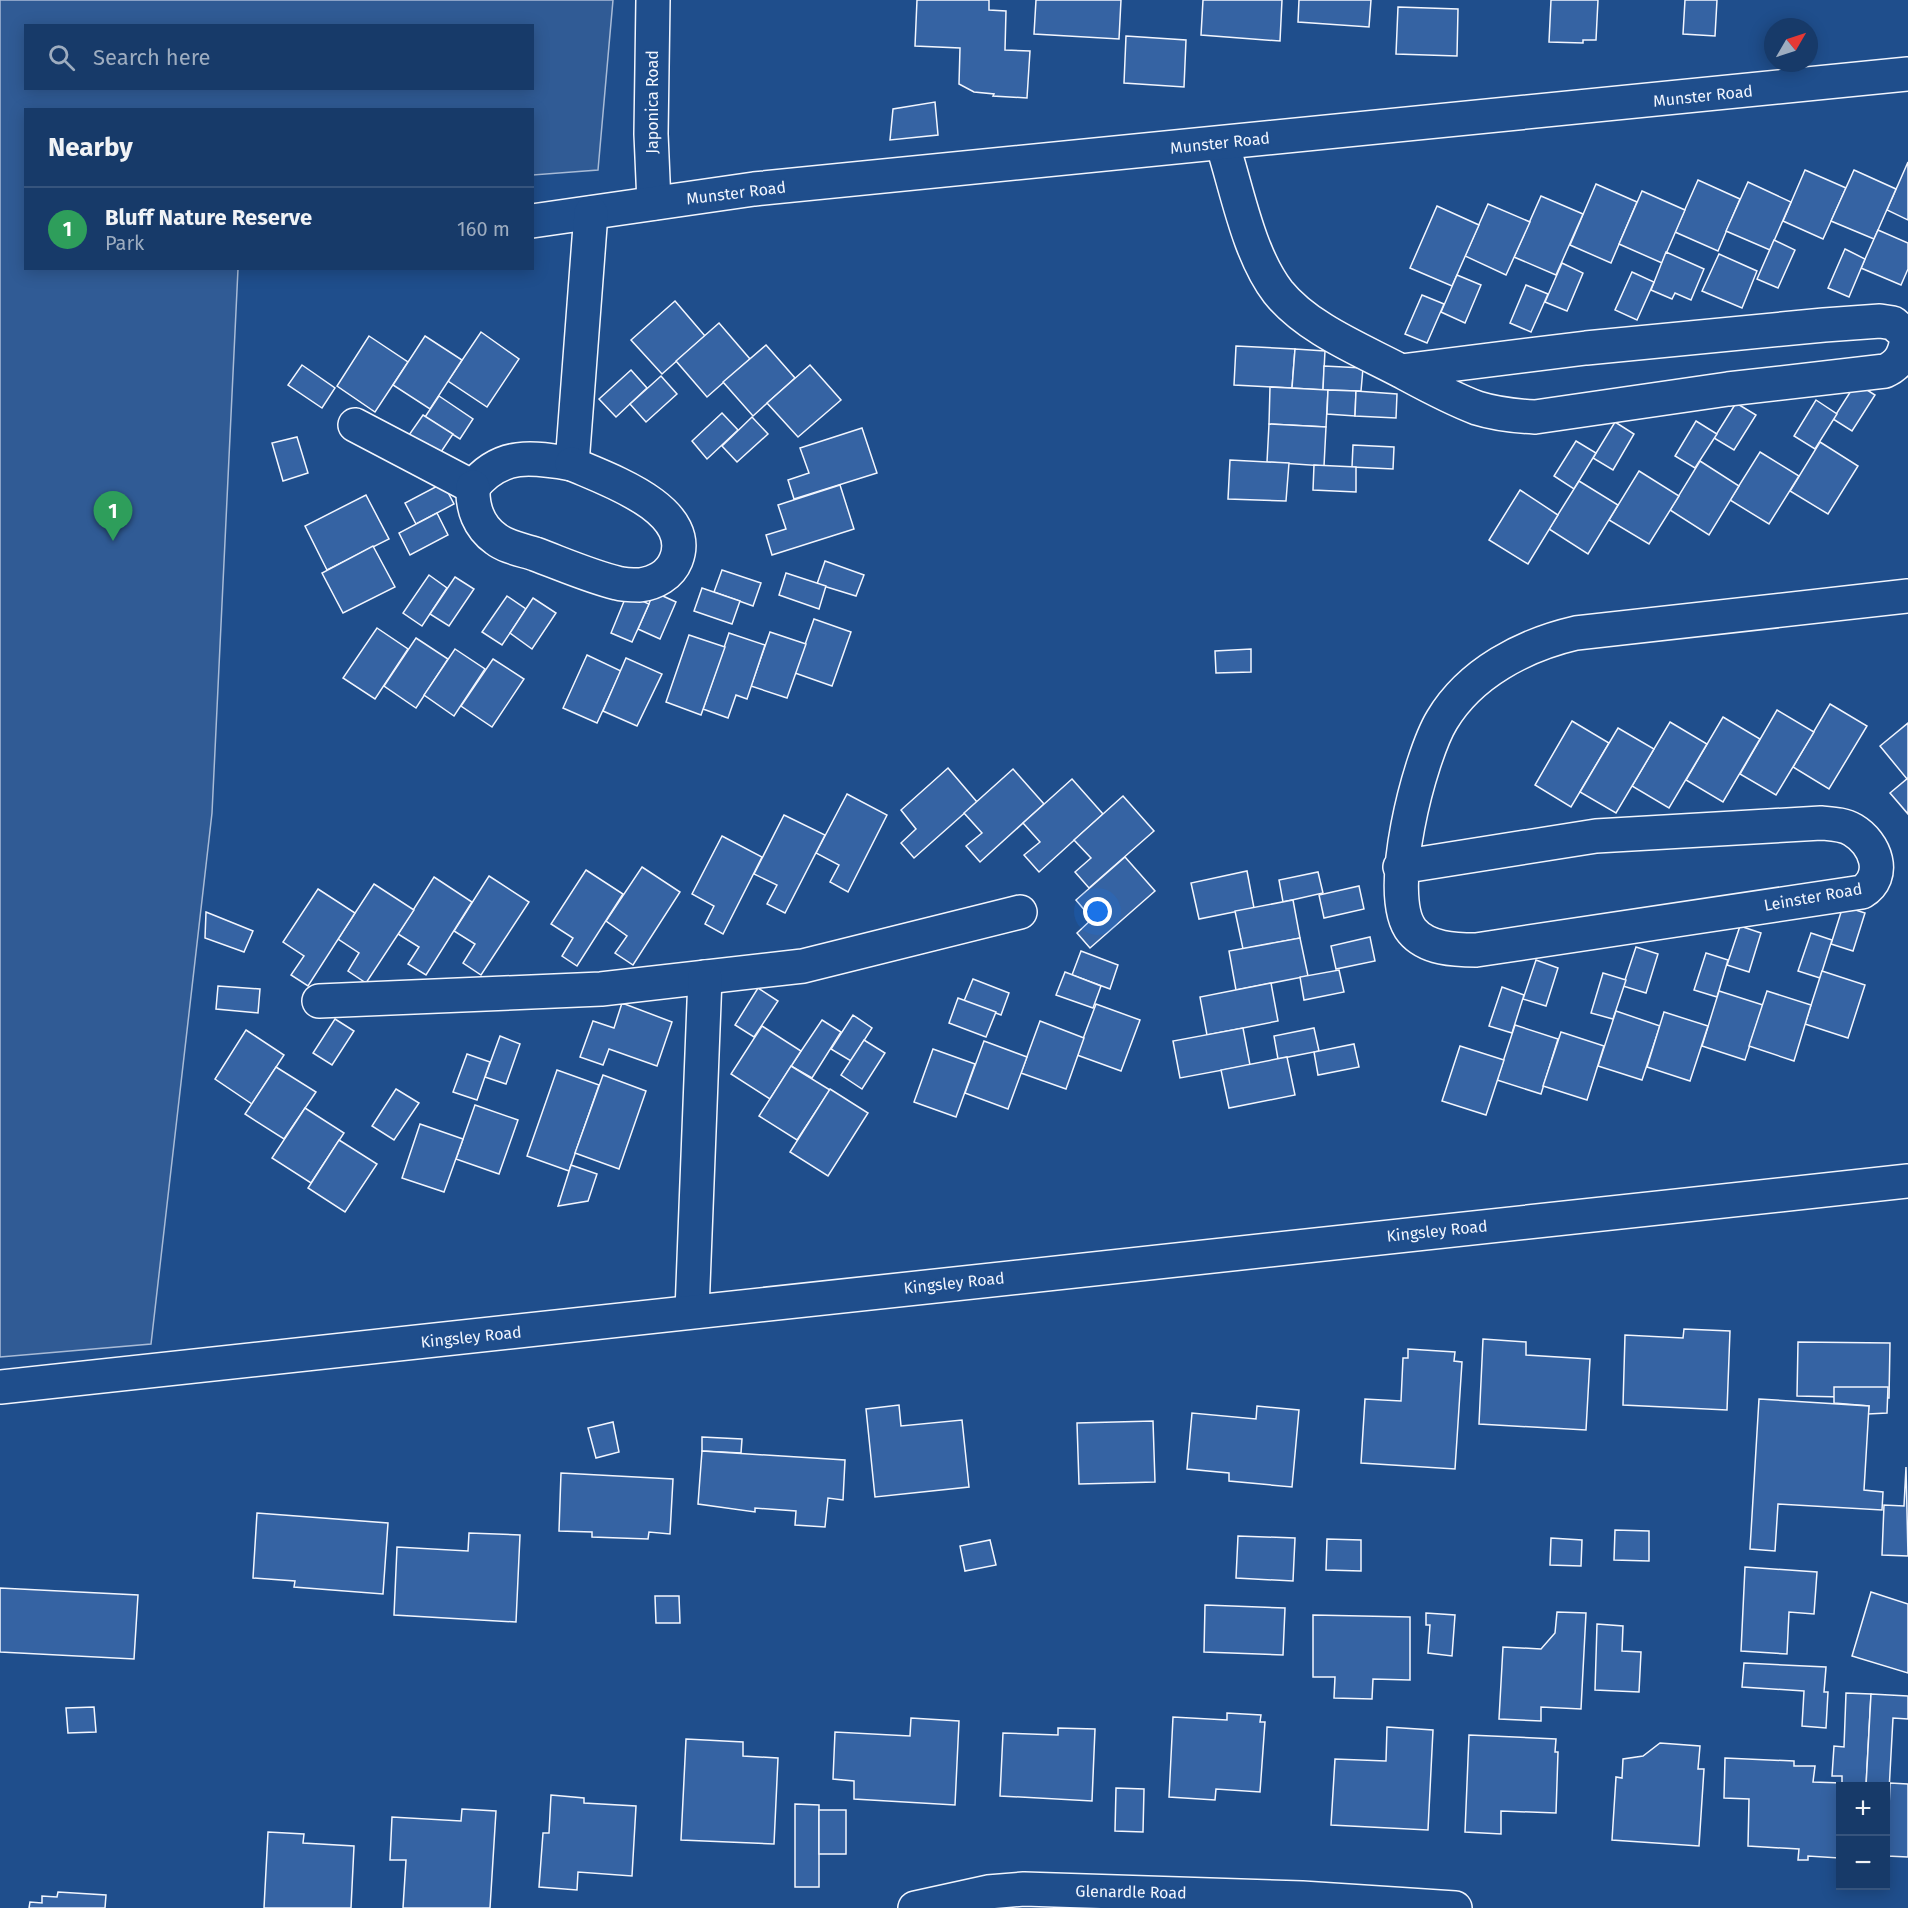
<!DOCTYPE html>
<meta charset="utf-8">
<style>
body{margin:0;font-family:"Fira Sans",sans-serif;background:#244571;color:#f1f3f6}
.controls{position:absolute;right:18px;bottom:18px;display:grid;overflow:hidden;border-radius:0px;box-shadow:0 3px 15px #0003}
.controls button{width:54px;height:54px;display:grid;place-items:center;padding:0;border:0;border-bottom:2px solid #36547d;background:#173a69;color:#f1f3f6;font:30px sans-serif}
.compass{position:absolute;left:1764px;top:18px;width:54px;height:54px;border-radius:50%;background:#173a69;box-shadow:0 3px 15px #0003;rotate:51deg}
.you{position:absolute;left:1098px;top:912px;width:21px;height:21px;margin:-15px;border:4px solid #fff;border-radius:50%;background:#1a73e8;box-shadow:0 0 0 9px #1a73e833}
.badge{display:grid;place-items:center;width:39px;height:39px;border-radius:50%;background:#95b2f1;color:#fff;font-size:20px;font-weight:700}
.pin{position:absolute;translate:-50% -50px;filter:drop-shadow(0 2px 3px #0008)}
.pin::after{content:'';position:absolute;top:32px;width:21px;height:18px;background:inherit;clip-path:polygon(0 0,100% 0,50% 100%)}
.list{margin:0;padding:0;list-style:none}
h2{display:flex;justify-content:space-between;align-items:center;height:78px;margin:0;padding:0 24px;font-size:26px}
h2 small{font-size:20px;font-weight:400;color:#9eadc0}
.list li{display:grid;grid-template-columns:39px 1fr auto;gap:18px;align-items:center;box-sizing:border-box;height:84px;padding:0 24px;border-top:2px solid #36547d}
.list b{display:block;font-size:22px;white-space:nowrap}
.list p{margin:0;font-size:20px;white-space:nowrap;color:#9eadc0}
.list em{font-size:20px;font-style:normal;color:#9eadc0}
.icon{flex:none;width:33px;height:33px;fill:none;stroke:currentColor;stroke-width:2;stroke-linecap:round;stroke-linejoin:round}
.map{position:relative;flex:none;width:1908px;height:1908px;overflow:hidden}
.search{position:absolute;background:#173a69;box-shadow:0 3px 15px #0003;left:24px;top:24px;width:510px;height:66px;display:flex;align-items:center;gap:15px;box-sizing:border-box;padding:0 21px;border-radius:0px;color:#9eadc0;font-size:22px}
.panel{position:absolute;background:#173a69;box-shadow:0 3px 15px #0003;left:24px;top:108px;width:510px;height:162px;border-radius:0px}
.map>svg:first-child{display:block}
.built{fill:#305b95;stroke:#a8bbd7;stroke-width:1.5;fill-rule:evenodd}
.building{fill:#3563a3;stroke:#f2f6ff;stroke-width:1.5}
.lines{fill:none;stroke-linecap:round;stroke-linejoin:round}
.minor-casing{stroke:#f2f6ff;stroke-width:36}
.minor{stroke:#1f4e8c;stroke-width:33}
.labels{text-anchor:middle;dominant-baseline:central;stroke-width:4.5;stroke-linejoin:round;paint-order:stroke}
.street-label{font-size:16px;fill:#f2f6ff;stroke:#1f4e8c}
</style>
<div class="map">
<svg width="1908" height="1908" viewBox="0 0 1908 1908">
<rect width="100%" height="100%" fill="#1f4e8c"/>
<path class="built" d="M0 0H613L598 170 533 175 532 110H26V268L238 269 212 813 151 1344 0 1357ZM26 26H532V88H26Z"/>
<g class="building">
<path d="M917 0H989V10L1006 11 1005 50 1030 51 1027 98 993 96 994 94 974 92 959 84 960 48 915 46Z"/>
<path d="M1036 0H1121L1119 39 1034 34Z"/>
<path d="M1203 0H1282L1280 41 1201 35Z"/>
<path d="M1299 0H1371L1369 27 1298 22Z"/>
<path d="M1551 0H1598L1596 40H1583V43L1549 42Z"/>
<path d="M1685 0H1717L1715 36 1683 34Z"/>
<path d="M1398 7 1458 9 1457 56 1396 54Z"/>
<path d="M1126 36 1186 40 1184 87 1124 83Z"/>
<path d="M935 102 938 135 890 140 893 109Z"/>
<path d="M1908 162V220L1887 210Z"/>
<path d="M1805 170 1846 188 1823 239 1783 221Z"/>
<path d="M1854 170 1896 189 1874 239 1831 221Z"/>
<path d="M1698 180 1740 199 1718 251 1675 232Z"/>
<path d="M1748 182 1791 202 1770 250 1726 231Z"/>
<path d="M1596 184 1637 202 1611 263 1570 245Z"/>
<path d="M1642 191 1685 210 1662 263 1619 244Z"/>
<path d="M1541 196 1583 214 1556 275 1514 257Z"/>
<path d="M1488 204 1530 222 1506 275 1465 256Z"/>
<path d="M1437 206 1479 225 1452 286 1410 268Z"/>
<path d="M1878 230 1908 243V269L1901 285 1861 268Z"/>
<path d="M1774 240 1795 250 1778 288 1757 279Z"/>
<path d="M1845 249 1865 259 1849 297 1828 288Z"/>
<path d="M1666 252 1704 269 1691 300 1675 293 1672 299 1651 290Z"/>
<path d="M1719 254 1757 271 1742 308 1702 291Z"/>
<path d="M1562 263 1583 273 1567 311 1545 302Z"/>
<path d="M1632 272 1654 282 1637 320 1615 310Z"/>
<path d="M1457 275 1481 285 1465 323 1441 312Z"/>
<path d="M1526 285 1548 294 1531 332 1510 323Z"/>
<path d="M1422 295 1444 304 1427 343 1405 334Z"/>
<path d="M675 301 705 336 662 374 631 340Z"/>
<path d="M719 323 750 359 707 397 676 361Z"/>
<path d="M481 332 519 359 487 407 448 381Z"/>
<path d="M369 336 408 362 375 412 337 386Z"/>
<path d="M425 336 462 360 430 409 393 385Z"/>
<path d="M766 345 795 378 753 416 723 382Z"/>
<path d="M1236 346 1295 349 1292 388 1234 385Z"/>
<path d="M1295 349 1325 351 1323 390 1292 388Z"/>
<path d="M302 365 335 388 322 408 288 385Z"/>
<path d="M810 365 841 400 798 437 767 403Z"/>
<path d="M1324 366 1363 368 1361 391 1323 390Z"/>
<path d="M631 370 647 388 616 417 599 399Z"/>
<path d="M661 376 677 394 646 422 630 404Z"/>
<path d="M1856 383 1875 395 1852 431 1833 419Z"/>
<path d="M1270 387 1328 390 1326 427 1269 424Z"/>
<path d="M1328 390 1356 391 1355 416 1327 414Z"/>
<path d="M1356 391 1397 394 1396 418 1355 416Z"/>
<path d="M439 396 473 419 460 439 425 417Z"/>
<path d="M1816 400 1837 414 1815 449 1794 436Z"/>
<path d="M1736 403 1756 415 1734 450 1714 438Z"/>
<path d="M722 413 738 430 707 459 692 441Z"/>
<path d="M423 415 453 434 439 455 409 435Z"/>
<path d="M752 417 768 434 737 462 722 446Z"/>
<path d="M1696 421 1717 434 1695 468 1675 456Z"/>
<path d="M1615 422 1634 434 1613 470 1593 458Z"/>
<path d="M1269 424 1326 427 1324 466 1267 462Z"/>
<path d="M862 428 877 473 794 499 788 480 809 473 800 448Z"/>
<path d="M297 437 308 473 283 481 272 443Z"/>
<path d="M1576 441 1596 453 1574 489 1554 476Z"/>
<path d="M1820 442 1858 466 1828 514 1790 491Z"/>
<path d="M1353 445 1394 447 1393 469 1352 467Z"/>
<path d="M1760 452 1799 476 1769 524 1730 500Z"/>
<path d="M1230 460 1289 463 1286 501 1228 499Z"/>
<path d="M1700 461 1739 486 1709 535 1670 510Z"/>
<path d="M1314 465 1356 467V492L1313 490Z"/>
<path d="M1639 471 1679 496 1649 544 1609 520Z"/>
<path d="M1579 481 1618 505 1588 554 1549 529Z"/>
<path d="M443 483 454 504 416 524 405 503Z"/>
<path d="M840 485 854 529 772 555 766 535 786 529 778 505Z"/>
<path d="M1520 490 1558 515 1528 564 1489 540Z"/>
<path d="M366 495 389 539 327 570 305 526Z"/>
<path d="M437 513 448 535 410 555 399 533Z"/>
<path d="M373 546 395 587 343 613 322 573Z"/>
<path d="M825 561 864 575 856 596 817 584Z"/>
<path d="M722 570 761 583 753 606 714 592Z"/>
<path d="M786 573 826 586 819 609 779 595Z"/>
<path d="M429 575 447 588 422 626 403 613Z"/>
<path d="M455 577 474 589 449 626 430 614Z"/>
<path d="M702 588 740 601 732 624 694 611Z"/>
<path d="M654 592 676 602 660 639 638 629Z"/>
<path d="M627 594 649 604 632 642 611 633Z"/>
<path d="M507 596 526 609 502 645 482 632Z"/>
<path d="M533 598 556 613 532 649 510 633Z"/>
<path d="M814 619 851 632 832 686 795 673Z"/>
<path d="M377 628 408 649 375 699 343 678Z"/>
<path d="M770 632 806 644 787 698 751 686Z"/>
<path d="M729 633 765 645 747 699 736 695 728 718 703 709Z"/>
<path d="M689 635 725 647 701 715 666 702Z"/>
<path d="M416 638 448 659 416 708 384 686Z"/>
<path d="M455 649 485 669 454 716 424 695Z"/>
<path d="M1251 649V672L1216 673 1215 651Z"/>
<path d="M587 655 621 671 597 723 563 708Z"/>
<path d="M626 658 662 674 637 726 603 711Z"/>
<path d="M493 659 524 679 492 727 461 706Z"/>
<path d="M1830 704 1867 726 1829 789 1793 767Z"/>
<path d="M1777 710 1814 732 1776 795 1740 774Z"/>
<path d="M1723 717 1760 739 1723 802 1686 780Z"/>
<path d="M1572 721 1609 743 1571 807 1535 785Z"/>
<path d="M1670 722 1707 744 1669 808 1632 786Z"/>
<path d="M1908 723V778L1907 779 1880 746Z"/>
<path d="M1618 728 1654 749 1616 813 1580 792Z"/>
<path d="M948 768 977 802 914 858 901 843 916 829 901 810Z"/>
<path d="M1013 769 1044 804 980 862 966 846 982 833 964 813Z"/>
<path d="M1908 778V814L1890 793Z"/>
<path d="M1072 779 1103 814 1039 872 1024 855 1040 842 1023 823Z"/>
<path d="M847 794 887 815 848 892 830 882 839 865 816 853Z"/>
<path d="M1123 796 1154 831 1089 888 1075 872 1091 858 1074 840Z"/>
<path d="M784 815 825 835 785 913 767 904 777 885 754 874Z"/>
<path d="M722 836 762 857 723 934 705 924 714 906 692 894Z"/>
<path d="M1125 857 1155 891 1090 948 1077 933 1092 919 1076 900Z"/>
<path d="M642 867 680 892 633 965 615 953 627 936 606 921Z"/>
<path d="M586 870 623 894 577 966 562 956 573 938 551 924Z"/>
<path d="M1247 871 1254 908 1199 919 1191 883Z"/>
<path d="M1318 872 1323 893 1283 902 1279 880Z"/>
<path d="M489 876 529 902 481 975 463 963 475 944 454 931Z"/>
<path d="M434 877 472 902 426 975 408 964 419 947 398 934Z"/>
<path d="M374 884 414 910 366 983 348 971 359 953 338 939Z"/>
<path d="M1359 886 1364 909 1324 918 1319 895Z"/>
<path d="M318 889 355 913 308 986 291 975 304 956 283 942Z"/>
<path d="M1293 900 1300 938 1243 949 1235 911Z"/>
<path d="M1843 906 1865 913 1853 951 1831 944Z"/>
<path d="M206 912 253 931 244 952 205 938Z"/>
<path d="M1740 926 1761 933 1749 972 1727 965Z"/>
<path d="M1811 933 1832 940 1820 978 1798 971Z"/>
<path d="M1370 937 1375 961 1336 969 1331 946Z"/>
<path d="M1300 938 1308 976 1236 990 1229 951Z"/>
<path d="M1636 947 1658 954 1646 993 1623 986Z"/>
<path d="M1081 951 1118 965 1110 989 1072 975Z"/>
<path d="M1706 953 1728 960 1717 997 1694 990Z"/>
<path d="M1536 960 1558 968 1546 1006 1523 999Z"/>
<path d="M1339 970 1344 992 1304 1000 1300 977Z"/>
<path d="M1822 971 1865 985 1848 1038 1805 1024Z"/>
<path d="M1065 972 1101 986 1093 1008 1056 995Z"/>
<path d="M1603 973 1626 980 1613 1019 1591 1013Z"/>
<path d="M973 979 1009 993 1001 1015 964 1001Z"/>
<path d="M1271 983 1278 1021 1207 1035 1200 997Z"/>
<path d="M218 986 260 989 258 1013 216 1009Z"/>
<path d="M1502 987 1524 995 1512 1033 1489 1026Z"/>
<path d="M758 988 778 1001 754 1037 735 1025Z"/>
<path d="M1719 991 1763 1005 1745 1060 1702 1046Z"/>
<path d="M1767 991 1811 1005 1794 1061 1749 1046Z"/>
<path d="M958 998 996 1012 986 1037 949 1023Z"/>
<path d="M622 1003 672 1022 657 1066 609 1049 603 1065 580 1057 593 1021 614 1028Z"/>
<path d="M1096 1004 1140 1020 1121 1071 1077 1055Z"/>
<path d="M1616 1011 1660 1026 1642 1080 1598 1066Z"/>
<path d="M1664 1012 1708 1026 1690 1081 1647 1067Z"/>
<path d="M853 1015 872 1028 851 1061 831 1049Z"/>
<path d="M335 1019 354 1031 332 1065 313 1053Z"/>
<path d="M822 1020 841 1032 812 1078 791 1066Z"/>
<path d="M1040 1021 1084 1038 1066 1089 1021 1073Z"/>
<path d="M1515 1025 1558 1039 1541 1094 1497 1080Z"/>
<path d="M762 1026 801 1051 770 1099 731 1074Z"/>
<path d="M1243 1028 1250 1065 1180 1078 1173 1041Z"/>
<path d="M1314 1028 1319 1051 1278 1059 1274 1036Z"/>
<path d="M246 1030 284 1055 252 1104 215 1079Z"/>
<path d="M1561 1032 1604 1046 1587 1100 1543 1086Z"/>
<path d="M500 1036 520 1044 506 1084 485 1077Z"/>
<path d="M864 1040 885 1053 862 1089 841 1075Z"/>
<path d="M984 1041 1027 1057 1008 1109 965 1093Z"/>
<path d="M1354 1044 1359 1067 1318 1075 1314 1052Z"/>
<path d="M1460 1046 1504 1060 1486 1115 1442 1101Z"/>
<path d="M933 1049 975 1064 956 1117 914 1102Z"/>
<path d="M467 1054 490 1062 477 1100 453 1092Z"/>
<path d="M1287 1057 1295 1095 1229 1108 1221 1070Z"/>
<path d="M791 1066 830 1090 797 1140 759 1116Z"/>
<path d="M276 1067 316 1092 284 1139 245 1114Z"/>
<path d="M557 1070 599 1085 569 1171 527 1156Z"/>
<path d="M603 1075 646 1091 619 1169 575 1153Z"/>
<path d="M396 1089 419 1103 394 1140 372 1126Z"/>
<path d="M830 1089 868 1113 828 1176 790 1152Z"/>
<path d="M475 1105 518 1120 499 1174 456 1159Z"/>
<path d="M305 1108 344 1133 311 1183 272 1158Z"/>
<path d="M420 1124 463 1139 444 1192 402 1178Z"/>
<path d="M339 1140 377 1164 345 1212 308 1188Z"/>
<path d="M571 1165 597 1174 588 1201 558 1206Z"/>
<path d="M1684 1329 1730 1331 1727 1410 1623 1405 1625 1335 1683 1338Z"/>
<path d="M1483 1339 1526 1342V1355L1590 1359 1586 1430 1479 1424Z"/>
<path d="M1798 1342 1890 1343 1889 1398 1797 1396Z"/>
<path d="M1408 1349 1455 1352 1454 1361 1462 1362 1455 1469 1361 1463 1365 1399 1401 1401 1403 1358H1408Z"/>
<path d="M1834 1387H1888L1887 1413 1868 1414 1869 1406 1834 1403Z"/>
<path d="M1759 1399 1869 1406 1864 1490 1883 1492 1882 1510 1778 1504 1775 1551 1750 1549Z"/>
<path d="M899 1405 901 1426 962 1420 969 1487 875 1497 866 1409Z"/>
<path d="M1257 1406 1299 1410 1292 1487 1229 1481V1473L1187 1469 1192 1413 1256 1419Z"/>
<path d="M1153 1421 1155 1482 1079 1484 1077 1423Z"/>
<path d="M613 1422 619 1452 596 1458 588 1428Z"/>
<path d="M702 1437 742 1439 741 1453 702 1451Z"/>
<path d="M702 1451 845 1460 843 1500 828 1498 825 1527 795 1525 796 1511 755 1508V1512L698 1504Z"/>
<path d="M1906 1467 1908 1556 1882 1555 1884 1505 1904 1506Z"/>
<path d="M561 1473 673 1479 670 1534 649 1532 648 1539 592 1537V1532L559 1531Z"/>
<path d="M257 1513 388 1523 383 1594 294 1587 295 1581 253 1578Z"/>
<path d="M1615 1530 1649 1531V1561L1614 1560Z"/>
<path d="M469 1533 520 1535 516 1622 394 1615 397 1547 468 1551Z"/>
<path d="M1238 1536 1295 1538 1293 1581 1236 1578Z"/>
<path d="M1551 1538 1582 1540 1581 1566 1550 1565Z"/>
<path d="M1327 1539 1361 1540V1571L1326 1570Z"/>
<path d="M990 1540 996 1565 965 1571 960 1546Z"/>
<path d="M1745 1567 1817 1572 1814 1614 1789 1612 1787 1654 1741 1651Z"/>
<path d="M0 1588 138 1595 134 1659 0 1652Z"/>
<path d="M1871 1592 1908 1604V1673L1852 1656Z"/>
<path d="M655 1596H679L680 1623H656Z"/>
<path d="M1205 1605 1285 1608 1283 1655 1204 1652Z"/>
<path d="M1557 1612 1586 1613 1581 1709 1541 1707V1721L1499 1719 1503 1647 1541 1649 1555 1633Z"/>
<path d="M1426 1613 1455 1615 1452 1656 1428 1653 1430 1625H1426Z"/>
<path d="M1313 1615 1410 1617V1680L1373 1679 1372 1699 1334 1698 1335 1677H1313Z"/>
<path d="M1597 1624 1623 1626 1622 1651 1641 1652 1639 1692 1595 1690Z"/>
<path d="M1744 1663 1826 1667 1824 1692H1828L1826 1728 1802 1726 1804 1691 1742 1687Z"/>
<path d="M1846 1693 1871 1694 1866 1786H1842V1776H1832L1834 1746 1844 1747Z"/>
<path d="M1871 1694 1908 1696V1719L1893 1718 1889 1791H1886V1786H1866Z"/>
<path d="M94 1707 96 1732 68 1733 66 1708Z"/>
<path d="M1227 1713 1261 1715 1260 1722H1265L1260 1792 1216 1789 1215 1800 1169 1797 1173 1717 1227 1720Z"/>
<path d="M911 1718 959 1721 955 1805 854 1799V1781L833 1779 835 1732 910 1736Z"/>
<path d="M1387 1727 1433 1730 1428 1830 1331 1825 1335 1759 1386 1761Z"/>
<path d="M1058 1728 1095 1729 1092 1801 1000 1796 1003 1733 1058 1735Z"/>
<path d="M1469 1735 1556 1739 1555 1752H1558L1556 1813 1501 1811V1834L1465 1832Z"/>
<path d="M686 1739 743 1742V1756L778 1758 774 1844 681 1840Z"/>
<path d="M1660 1743 1700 1746 1698 1769H1704L1699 1846 1612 1840 1616 1777 1622 1778 1623 1759 1643 1756Z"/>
<path d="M1725 1758 1794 1761V1766H1815L1813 1782 1842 1783 1839 1858 1808 1856V1860H1798L1799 1849 1748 1846 1749 1799 1724 1798Z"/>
<path d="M1890 1783 1908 1784V1857L1887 1856Z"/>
<path d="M1116 1788 1144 1789 1143 1832 1115 1831Z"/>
<path d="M551 1795 584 1798V1803L636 1806 632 1876 578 1872 577 1890 539 1887 543 1833H549Z"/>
<path d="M795 1804 819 1805V1887H795Z"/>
<path d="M462 1809 496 1811 490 1908H403L406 1860H390L392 1817 461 1821Z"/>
<rect x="819" y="1810" width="27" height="44"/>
<path d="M268 1832 304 1834 303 1843 354 1846 351 1908H264Z"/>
<path d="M58 1892 106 1895 105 1908H29L30 1902 42 1903V1896L57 1897Z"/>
</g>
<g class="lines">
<defs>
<g id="minor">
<path d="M653 0 651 134 654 203"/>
<path d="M1222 143C1237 189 1248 253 1278 292 1307 328 1359 349 1399 370 1425 384 1450 398 1477 408 1496 414 1515 416 1535 417L1728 389 1885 371C1901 364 1906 352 1907 335L1893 323 1880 321 1824 325 1586 348 1401 371"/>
<path d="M532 221 754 189 1908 74"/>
<path d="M355 425 473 487C500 452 533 457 572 464L591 213"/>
<path d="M473 487C472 508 479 527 496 539 506 547 523 550 535 554 562 564 589 576 617 583 624 585 633 585 640 585 655 583 670 575 676 560 696 509 606 479 572 464"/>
<path d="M1400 867 1596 836 1821 823C1832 824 1843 824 1853 830 1875 843 1888 876 1862 892L1476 950C1455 950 1427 949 1412 931 1383 896 1420 756 1442 720 1470 673 1524 645 1576 633L1908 596"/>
<path d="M319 1001 601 989 803 966 1020 912"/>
<path d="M692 1311 705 977"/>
<path d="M0 1387 1908 1181"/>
<path d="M915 1908 988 1892 1024 1889 1302 1898 1455 1908"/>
</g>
</defs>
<use href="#minor" class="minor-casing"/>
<use href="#minor" class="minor"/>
</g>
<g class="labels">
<g class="street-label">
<text transform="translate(1703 96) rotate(-6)">Munster Road</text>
<text transform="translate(652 102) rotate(-90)">Japonica Road</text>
<text transform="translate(1220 143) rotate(-6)">Munster Road</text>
<text transform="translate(736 193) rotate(-7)">Munster Road</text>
<text transform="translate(1813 897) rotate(-10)">Leinster Road</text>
<text transform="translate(1437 1231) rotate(-6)">Kingsley Road</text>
<text transform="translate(954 1283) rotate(-6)">Kingsley Road</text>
<text transform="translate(471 1337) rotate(-6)">Kingsley Road</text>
<text transform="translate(1131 1892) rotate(1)">Glenardle Road</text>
</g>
</g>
</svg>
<div class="controls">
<button>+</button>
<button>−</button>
</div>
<svg class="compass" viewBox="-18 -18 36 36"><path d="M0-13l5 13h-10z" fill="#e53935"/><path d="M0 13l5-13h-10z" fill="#9eadc0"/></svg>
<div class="you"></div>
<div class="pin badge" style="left:113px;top:541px;background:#2e9e5b">1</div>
<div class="search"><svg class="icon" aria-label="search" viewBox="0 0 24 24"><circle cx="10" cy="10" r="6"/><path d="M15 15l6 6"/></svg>Search here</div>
<section class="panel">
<h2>Nearby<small></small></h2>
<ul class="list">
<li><span class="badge" style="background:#2e9e5b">1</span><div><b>Bluff Nature Reserve</b><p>Park</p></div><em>160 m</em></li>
</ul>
</section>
</div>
